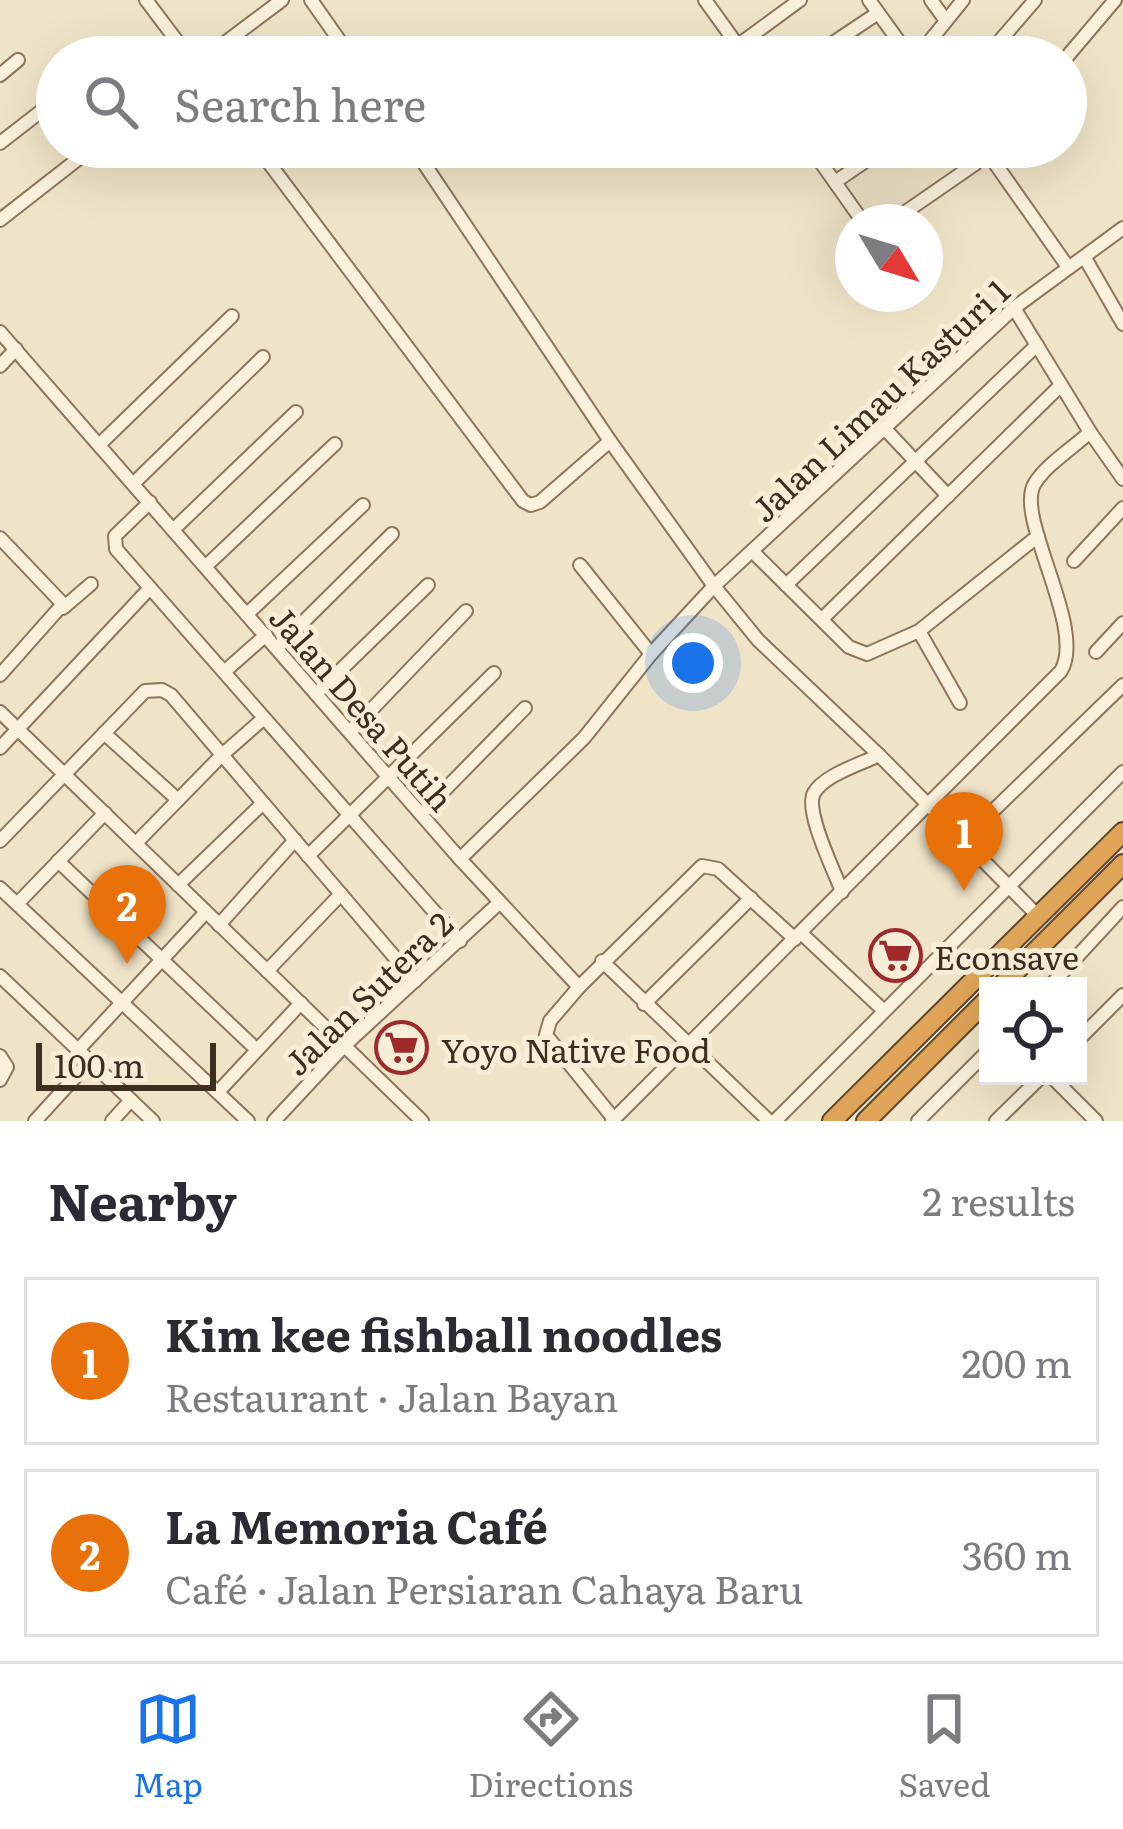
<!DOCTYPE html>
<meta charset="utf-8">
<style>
body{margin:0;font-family:Literata,serif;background:#f2f2f3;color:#2b2b33}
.controls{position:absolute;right:36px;bottom:36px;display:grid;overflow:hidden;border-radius:0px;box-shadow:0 12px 48px #0002}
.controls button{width:108px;height:108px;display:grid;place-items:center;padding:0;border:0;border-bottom:3px solid #e1e1e2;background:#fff;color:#2b2b33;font:60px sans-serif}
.compass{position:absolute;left:835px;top:204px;width:108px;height:108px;border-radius:50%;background:#fff;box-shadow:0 12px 48px #0002;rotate:128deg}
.scale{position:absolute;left:36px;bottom:30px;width:180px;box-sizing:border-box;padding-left:12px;border:6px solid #3d2e20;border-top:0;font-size:33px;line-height:42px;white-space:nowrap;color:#3d2e20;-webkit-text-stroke:9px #f7eed8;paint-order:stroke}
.you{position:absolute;left:693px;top:663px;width:42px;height:42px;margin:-30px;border:9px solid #fff;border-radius:50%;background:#1a73e8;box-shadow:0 0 0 18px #1a73e833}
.badge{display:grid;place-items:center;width:78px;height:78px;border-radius:50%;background:#1a73e8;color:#fff;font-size:39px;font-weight:700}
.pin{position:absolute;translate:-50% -99px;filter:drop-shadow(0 3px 6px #0008)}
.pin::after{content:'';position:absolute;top:63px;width:42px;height:36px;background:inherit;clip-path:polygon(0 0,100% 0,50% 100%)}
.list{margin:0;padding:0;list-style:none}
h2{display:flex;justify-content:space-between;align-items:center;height:156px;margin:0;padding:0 48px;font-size:51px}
h2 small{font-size:39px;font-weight:400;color:#7c7c81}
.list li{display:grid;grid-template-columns:78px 1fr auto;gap:36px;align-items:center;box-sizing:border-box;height:168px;margin:0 24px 24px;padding:0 24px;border:3px solid #e1e1e2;border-radius:0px}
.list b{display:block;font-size:45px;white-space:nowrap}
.list p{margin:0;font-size:39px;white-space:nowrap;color:#7c7c81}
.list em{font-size:39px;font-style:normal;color:#7c7c81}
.icon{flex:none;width:66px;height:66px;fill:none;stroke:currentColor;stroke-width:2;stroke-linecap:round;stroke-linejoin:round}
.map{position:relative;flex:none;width:1123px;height:1121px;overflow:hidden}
.search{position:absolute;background:#fff;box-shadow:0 12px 48px #0002;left:36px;right:36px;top:36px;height:132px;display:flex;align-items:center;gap:30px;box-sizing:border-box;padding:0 42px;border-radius:66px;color:#7c7c81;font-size:45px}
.sheet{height:540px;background:#fff}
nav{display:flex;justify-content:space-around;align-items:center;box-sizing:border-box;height:168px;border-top:3px solid #e1e1e2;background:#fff;font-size:33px;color:#7c7c81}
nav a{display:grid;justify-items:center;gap:6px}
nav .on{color:#1a73e8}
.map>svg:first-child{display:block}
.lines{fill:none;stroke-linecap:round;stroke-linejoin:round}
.minor-casing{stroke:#8d765c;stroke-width:16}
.highway-casing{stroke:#5b4430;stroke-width:22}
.minor{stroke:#faf1dc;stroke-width:12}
.highway{stroke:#e0a458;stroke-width:18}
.labels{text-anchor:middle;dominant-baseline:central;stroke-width:10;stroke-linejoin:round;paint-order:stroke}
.street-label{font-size:33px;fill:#3d2e20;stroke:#f7eed8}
.poi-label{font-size:33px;fill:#3d2e20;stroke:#f7eed8;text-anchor:start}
</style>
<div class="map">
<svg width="1123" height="1121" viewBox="0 0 1123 1121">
<rect width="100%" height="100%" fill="#f0e4c8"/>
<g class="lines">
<defs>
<g id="minor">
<path d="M146 0 189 57"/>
<path d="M311 0 351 57"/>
<path d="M705 0 746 57"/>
<path d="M869 0 910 57"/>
<path d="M931 0 946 21"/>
<path d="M737 46 800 0"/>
<path d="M206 57 282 0"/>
<path d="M812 57 878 13"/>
<path d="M917 57 963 0"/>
<path d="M986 57 1035 0"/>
<path d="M1066 58 1115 0"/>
<path d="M0 75 18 60"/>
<path d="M0 143 49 105"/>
<path d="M257 147 523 501 531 505 540 502 610 441"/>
<path d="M413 147 610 441 714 586 758 640 879 755 1037 915"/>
<path d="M810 147 863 222"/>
<path d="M976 147 987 152 1068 267"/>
<path d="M835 182 886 147"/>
<path d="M0 220 87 152"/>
<path d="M891 222 975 164 991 148"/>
<path d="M1085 258 1123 324"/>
<path d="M1014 308 1090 432 1123 479"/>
<path d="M0 332 460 859 579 987 550 1021 546 1035 614 1119"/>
<path d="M0 366 16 349"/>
<path d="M886 430 948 496"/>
<path d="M100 444 232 316"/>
<path d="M134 483 263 357"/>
<path d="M150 502 115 536 116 549 460 941"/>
<path d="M174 529 296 412"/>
<path d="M0 538 63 604 0 675"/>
<path d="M753 552 849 647 867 654 919 631 1038 536"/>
<path d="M1074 561 1123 508"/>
<path d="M580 565 651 654"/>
<path d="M206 566 335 444"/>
<path d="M786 585 1037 345"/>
<path d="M63 608 91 584"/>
<path d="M247 614 363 505"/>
<path d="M822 619 1061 385"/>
<path d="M919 631 960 703"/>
<path d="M277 648 392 534"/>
<path d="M1096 652 1123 623"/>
<path d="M224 672 266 635"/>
<path d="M316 694 428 585"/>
<path d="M0 712 422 1121"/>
<path d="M350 732 466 611"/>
<path d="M104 733 178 800"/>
<path d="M0 748 150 588"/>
<path d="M421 814 525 708"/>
<path d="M963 840 1123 685"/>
<path d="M0 841 145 691 162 690 171 695 415 981"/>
<path d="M136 843 222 755 264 718"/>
<path d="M308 856 494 673"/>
<path d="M460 859 584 738 651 654 714 586 1014 308 1123 228"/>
<path d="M58 861 257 1050"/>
<path d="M178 885 263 803"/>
<path d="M0 888 248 1121"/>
<path d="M842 892C835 872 804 811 814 793 824 775 861 764 879 755"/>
<path d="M17 904 105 813"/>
<path d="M219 925 295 840"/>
<path d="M801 933 883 1010"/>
<path d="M602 961 769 1121"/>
<path d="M267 971 341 894"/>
<path d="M0 976 153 1121"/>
<path d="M1050 986 1123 907"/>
<path d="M579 987 702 866 718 869 795 939"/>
<path d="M644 1004 751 898"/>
<path d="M1078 1040 1123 995"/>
<path d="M78 1050 206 912"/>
<path d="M0 1056 7 1067 0 1080"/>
<path d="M1051 1076 1096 1121"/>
<path d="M218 1092 301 1003"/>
<path d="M35 1121 90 1061"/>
<path d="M112 1121 131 1100"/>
<path d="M274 1121 345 1045 499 903"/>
<path d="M612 1121 1061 671C1087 627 1013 516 1035 483 1047 464 1073 448 1090 432"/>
<path d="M775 1121 1123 772"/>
<path d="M918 1121 988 1051"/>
<path d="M996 1121 1042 1076"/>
</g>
<g id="highway">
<path d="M1001 986 1123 864"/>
<path d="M832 1121 1123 832"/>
<path d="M866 1121 988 999"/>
</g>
</defs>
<use href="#minor" class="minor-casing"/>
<use href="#highway" class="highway-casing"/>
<use href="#minor" class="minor"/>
<use href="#highway" class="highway"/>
</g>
<defs>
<symbol id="supermarket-ring" viewBox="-11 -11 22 22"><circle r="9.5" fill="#f7eed8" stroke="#9e2a2b" stroke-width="1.5"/><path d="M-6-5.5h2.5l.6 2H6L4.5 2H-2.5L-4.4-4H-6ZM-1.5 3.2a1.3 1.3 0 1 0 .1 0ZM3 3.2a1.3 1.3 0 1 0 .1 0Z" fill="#9e2a2b"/></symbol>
</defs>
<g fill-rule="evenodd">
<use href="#supermarket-ring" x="866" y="926" width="59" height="59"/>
<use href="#supermarket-ring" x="372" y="1018" width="59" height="59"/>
</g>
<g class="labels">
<g class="street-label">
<text transform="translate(879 399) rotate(-43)">Jalan Limau Kasturi 1</text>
<text transform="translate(363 707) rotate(49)">Jalan Desa Putih</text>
<text transform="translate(367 992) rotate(-44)">Jalan Sutera 2</text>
</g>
<g class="poi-label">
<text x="934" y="955">Econsave</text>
<text x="441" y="1048">Yoyo Native Food</text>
</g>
</g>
</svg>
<div class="controls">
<button><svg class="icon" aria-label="locate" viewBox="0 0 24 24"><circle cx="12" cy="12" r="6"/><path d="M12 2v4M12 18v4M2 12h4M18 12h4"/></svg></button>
</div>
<svg class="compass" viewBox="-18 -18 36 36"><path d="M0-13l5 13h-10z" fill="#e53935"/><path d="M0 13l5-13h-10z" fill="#7c7c81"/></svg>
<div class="scale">100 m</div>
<div class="you"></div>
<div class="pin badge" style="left:964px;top:891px;background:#e8710a">1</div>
<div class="pin badge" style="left:127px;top:964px;background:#e8710a">2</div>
<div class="search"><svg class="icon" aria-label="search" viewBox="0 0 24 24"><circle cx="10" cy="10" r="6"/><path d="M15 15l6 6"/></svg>Search here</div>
</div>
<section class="sheet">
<h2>Nearby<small>2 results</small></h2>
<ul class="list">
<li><span class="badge" style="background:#e8710a">1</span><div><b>Kim kee fishball noodles</b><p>Restaurant · Jalan Bayan</p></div><em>200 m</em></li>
<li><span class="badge" style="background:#e8710a">2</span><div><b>La Memoria Café</b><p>Café · Jalan Persiaran Cahaya Baru</p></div><em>360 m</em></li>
</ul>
</section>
<nav>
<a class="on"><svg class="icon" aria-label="map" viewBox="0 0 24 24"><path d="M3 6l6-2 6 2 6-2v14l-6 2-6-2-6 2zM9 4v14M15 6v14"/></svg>Map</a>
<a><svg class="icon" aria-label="directions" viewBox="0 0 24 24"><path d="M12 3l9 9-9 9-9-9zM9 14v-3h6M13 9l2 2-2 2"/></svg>Directions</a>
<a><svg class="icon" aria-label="saved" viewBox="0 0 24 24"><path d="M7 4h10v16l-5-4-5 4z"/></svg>Saved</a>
</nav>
